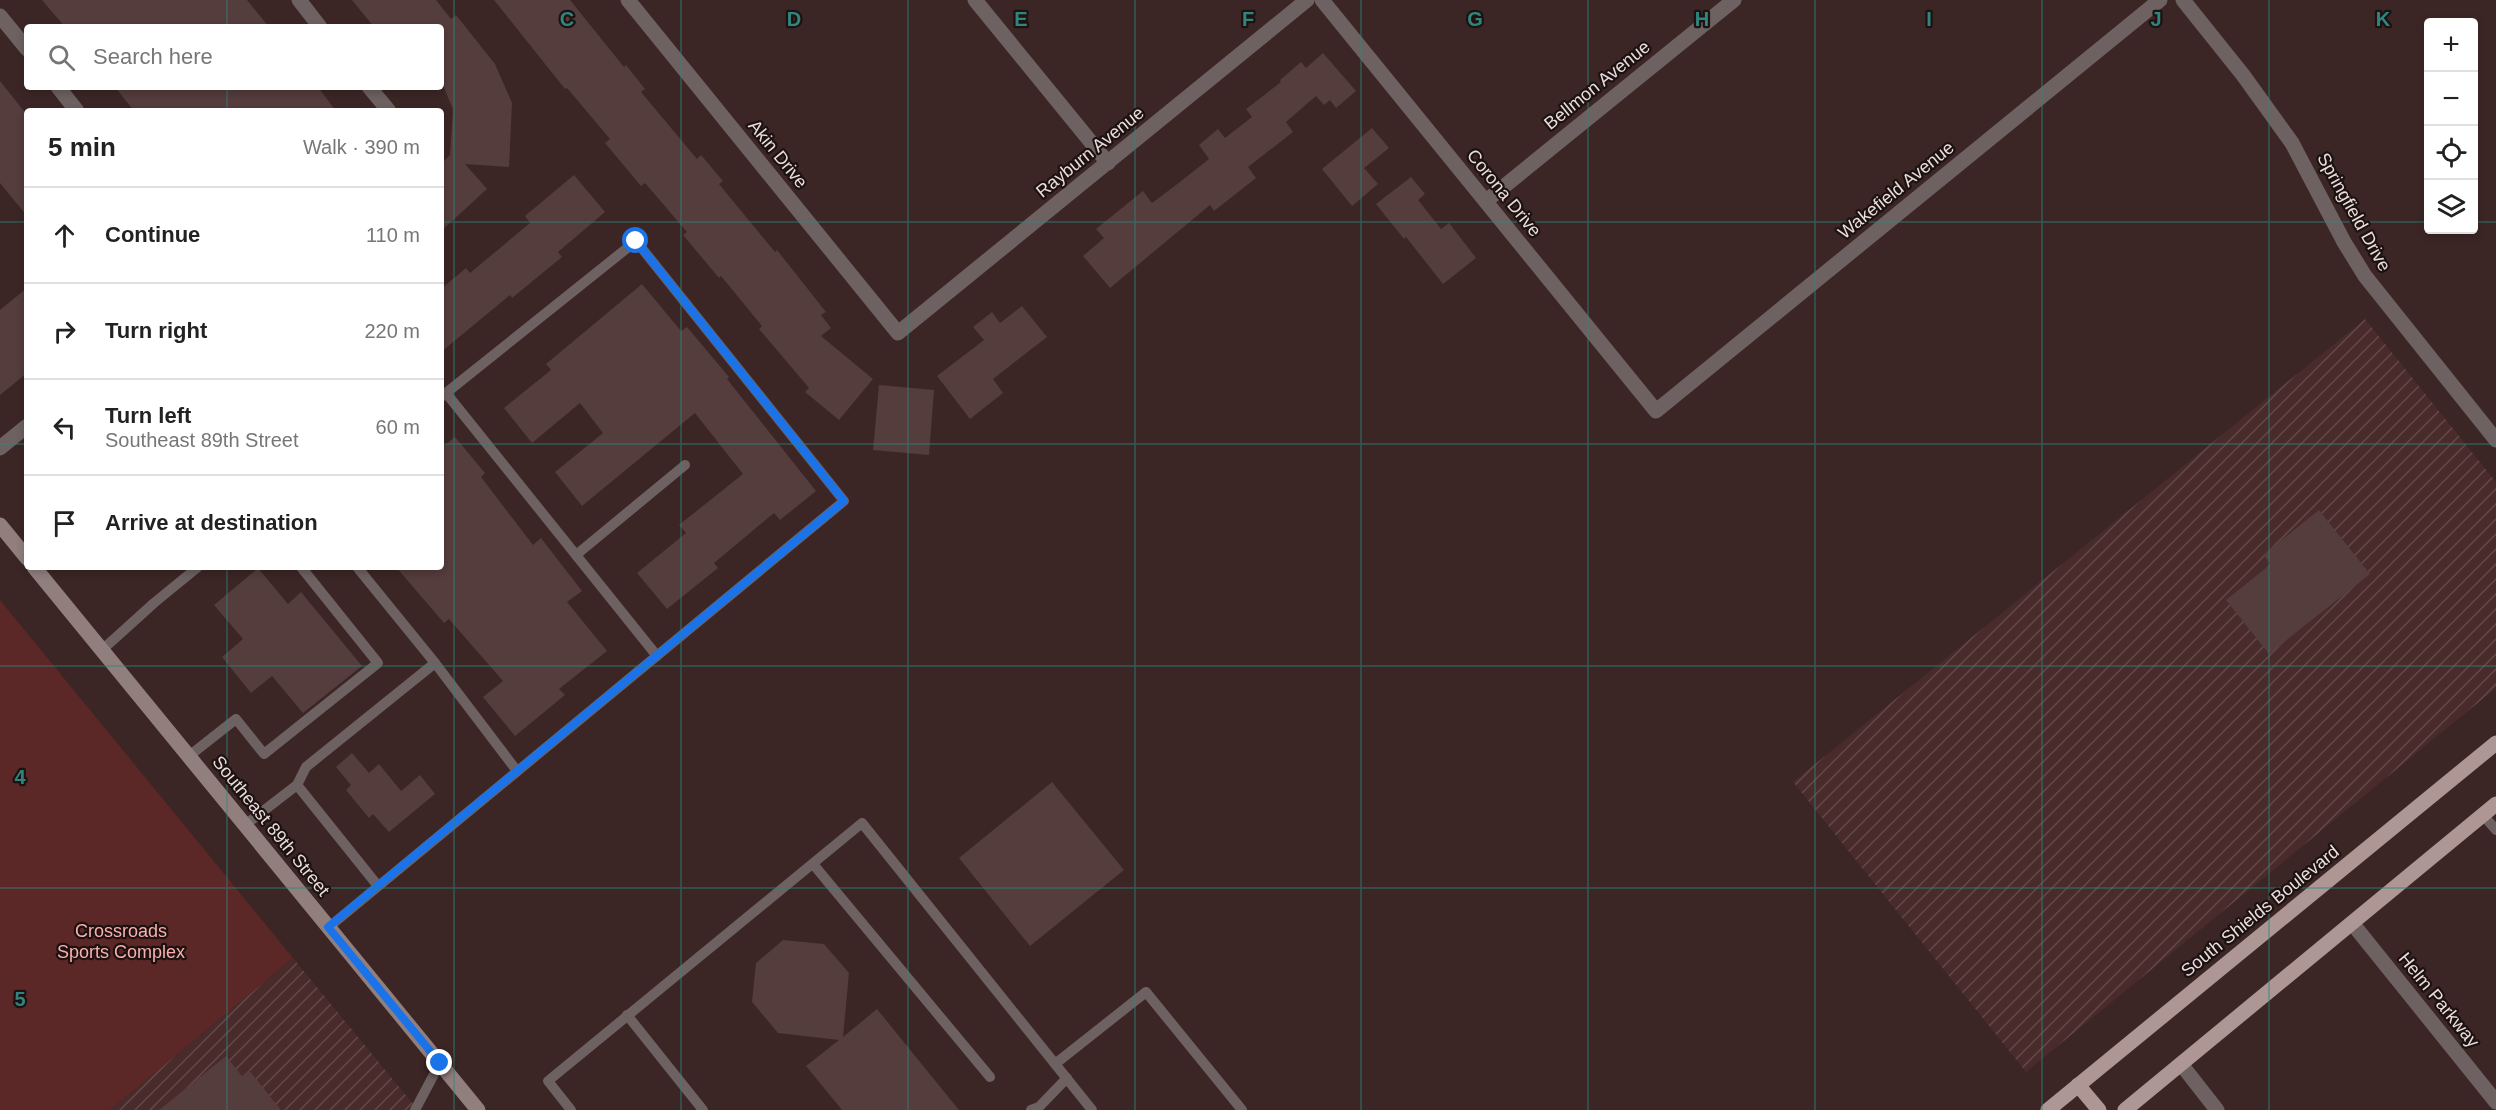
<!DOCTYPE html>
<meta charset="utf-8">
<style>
body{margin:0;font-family:Helvetica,sans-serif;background:#f6f6f6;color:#222}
.controls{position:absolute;right:18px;top:18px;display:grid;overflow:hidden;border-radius:6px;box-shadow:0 3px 9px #0003}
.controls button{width:54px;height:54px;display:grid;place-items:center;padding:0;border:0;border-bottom:2px solid #e0e0e0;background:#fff;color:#222;font:30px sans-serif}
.stop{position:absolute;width:18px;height:18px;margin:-14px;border:4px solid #1a73e8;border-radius:50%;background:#fff}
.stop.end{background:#1a73e8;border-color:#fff;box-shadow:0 2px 6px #0008}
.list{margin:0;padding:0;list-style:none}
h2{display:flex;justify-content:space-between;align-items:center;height:78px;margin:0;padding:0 24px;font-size:26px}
h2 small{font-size:20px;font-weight:400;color:#767676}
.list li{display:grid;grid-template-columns:39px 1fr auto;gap:18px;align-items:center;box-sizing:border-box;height:96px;padding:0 24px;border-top:2px solid #e0e0e0}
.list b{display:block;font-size:22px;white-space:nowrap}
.list p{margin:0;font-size:20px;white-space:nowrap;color:#767676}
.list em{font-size:20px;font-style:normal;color:#767676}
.icon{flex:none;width:33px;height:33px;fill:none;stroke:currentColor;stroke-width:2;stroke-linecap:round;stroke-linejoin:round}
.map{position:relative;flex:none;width:2496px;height:1110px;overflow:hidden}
.search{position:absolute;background:#fff;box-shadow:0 3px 9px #0003;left:24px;top:24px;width:420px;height:66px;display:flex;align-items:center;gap:15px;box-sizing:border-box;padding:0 21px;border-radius:6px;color:#767676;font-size:22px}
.panel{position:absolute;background:#fff;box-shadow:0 3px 9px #0003;left:24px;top:108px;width:420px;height:462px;border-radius:6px}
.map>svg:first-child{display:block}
.industrial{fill:url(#industrial-furrows)}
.green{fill:#5c2727}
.building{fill:#543d3c}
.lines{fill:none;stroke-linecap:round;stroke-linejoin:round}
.lane{stroke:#6d6161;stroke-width:10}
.street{stroke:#6d6161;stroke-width:15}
.secondary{stroke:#917f7e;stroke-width:15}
.primary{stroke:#ad9694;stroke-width:15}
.route{stroke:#1a73e8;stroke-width:8}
.grid{fill:none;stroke:#30857e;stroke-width:1.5;stroke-opacity:0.55}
.labels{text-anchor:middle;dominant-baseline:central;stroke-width:4.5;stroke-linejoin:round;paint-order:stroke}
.street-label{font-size:18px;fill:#ebdddc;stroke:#1c1211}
.park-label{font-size:18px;fill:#faafac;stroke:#1c1211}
.grid-label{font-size:20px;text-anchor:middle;font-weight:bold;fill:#30857e;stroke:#1c1211;stroke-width:4.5;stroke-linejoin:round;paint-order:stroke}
</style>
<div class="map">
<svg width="2496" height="1110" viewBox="0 0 2496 1110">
<defs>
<pattern id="industrial-furrows" width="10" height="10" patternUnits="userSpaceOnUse" patternTransform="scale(1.5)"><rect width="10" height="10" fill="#482b2a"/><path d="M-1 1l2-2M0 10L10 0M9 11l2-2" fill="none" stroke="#634948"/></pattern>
</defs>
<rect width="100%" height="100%" fill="#3b2625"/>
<g class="industrial">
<path d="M2365 319 2496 482V688L2026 1072 1793 782Z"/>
<path d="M293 958 418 1110H110Z"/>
</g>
<path class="green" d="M0 600 293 958 110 1110H0Z"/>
<g class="building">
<path d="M42 0H247L269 27H65Z"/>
<path d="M352 0H436L451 19 456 15 495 64 512 103 509 167 465 164 487 189 441 231V164L450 155 453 109 441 81V27H374Z"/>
<path d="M494 0H570L624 67 626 65 645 89 641 92 697 159 701 155 723 181 719 184 775 252 777 250 826 312 821 315 831 328 821 336 873 379 839 420 805 392 809 388 759 329 762 326 721 276 719 278 683 235 687 232 645 183 641 186 605 143 610 139 567 88 565 89Z"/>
<path d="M1323 53 1356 91 1336 108 1330 100 1324 105 1316 96 1286 122 1293 132 1248 167 1256 178 1214 211 1210 205 1110 288 1083 256 1104 238 1096 229 1143 191 1152 203 1176 185 1209 159 1199 145 1218 129 1225 138 1252 117 1246 109 1281 82 1280 80 1301 62 1306 68Z"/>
<path d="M0 81 27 115V216L0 183Z"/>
<path d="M115 87H318L336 111H134Z"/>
<path d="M1372 128 1389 148 1364 168 1378 184 1352 206 1322 169Z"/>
<path d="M574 175 605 212 558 252 562 257 512 298 510 295 441 352V289L466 268 470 273 530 223 525 216Z"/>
<path d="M1411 177 1425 194 1418 200 1441 229 1449 223 1476 258 1443 284 1406 237 1404 239 1376 204Z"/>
<path d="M642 284 681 331 687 327 729 377 727 379 816 491 780 520 774 513 714 563 718 568 667 609 637 573 686 533 679 525 743 474 695 413 582 506 555 472 603 433 580 403 532 443 504 408 551 370 546 364Z"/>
<path d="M27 288V373L0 395V310Z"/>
<path d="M1022 306 1047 337 993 379 1003 393 970 419 937 376 984 340 973 327 992 312 1000 323Z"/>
<path d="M879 385 934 390 929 455 873 450Z"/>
<path d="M455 437 485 473 481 477 533 545 541 538 582 591 567 602 607 651 559 689 565 695 515 736 483 697 503 681 449 619 444 623 396 567H441V448Z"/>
<path d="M2319 510 2370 574 2269 654 2226 600 2271 564 2263 555Z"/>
<path d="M258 568 288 604 301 592 362 666 303 713 272 676 251 693 222 657 243 639 214 605Z"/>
<path d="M352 753 369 773 379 764 401 791 420 775 435 794 389 832 373 814 369 818 346 790 351 785 336 767Z"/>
<path d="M1052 782 1124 870 1030 946 959 858Z"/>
<path d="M783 940 824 944 849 973 843 1037 877 1009 959 1110H842L806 1066 839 1040 778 1033 752 1002 756 963Z"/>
<path d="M226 1056 242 1076 249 1070 281 1110H159Z"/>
</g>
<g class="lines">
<g class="lane">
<path d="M446 393 657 656"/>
<path d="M576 555 685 465"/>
<path d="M102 650 154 603 198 567"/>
<path d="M435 663 517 771"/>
<path d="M189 756 236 719 264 754 378 663 301 567"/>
<path d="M297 785 378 886"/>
<path d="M2483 815 2496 830"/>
<path d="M245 825 297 785 306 767 435 663 357 567"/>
<path d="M813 864 990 1077"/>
<path d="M329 927 844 501 636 241 441 397"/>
<path d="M627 1015 703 1110"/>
<path d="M1055 1064 1146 992 1242 1110"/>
<path d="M415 1110 440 1063"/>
<path d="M571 1110 548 1081 862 823 1092 1110"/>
<path d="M1031 1110 1039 1107 1067 1078"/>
</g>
<g class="street">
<path d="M299 0 320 27"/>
<path d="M628 0 898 333 1307 0"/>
<path d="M975 0 1108 163"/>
<path d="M1322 0 1656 411 2160 0"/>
<path d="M2183 0 2243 75 2292 143 2344 242 2365 276 2496 440"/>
<path d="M0 16 27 49"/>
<path d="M58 87 77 111"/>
<path d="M369 87 389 111"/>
<path d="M1486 201 1734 0"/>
<path d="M0 448 27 426"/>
<path d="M2352 923 2496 1102"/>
<path d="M2181 1064 2217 1110"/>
</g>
<g class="secondary">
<path d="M0 525 27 558"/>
<path d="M34 567 478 1110"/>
</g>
<g class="primary">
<path d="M2078 1085 2099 1110"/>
<path d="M2048 1110 2496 743"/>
<path d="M2125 1110 2496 804"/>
</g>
</g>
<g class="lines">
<path class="route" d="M440 1063 328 927 844 501 636 241"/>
</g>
<path class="grid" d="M227 0V27M454 0V1110M681 0V1110M908 0V1110M1135 0V1110M1361 0V1110M1588 0V1110M1815 0V1110M2042 0V1110M2269 0V1110M227 87V111M0 222H27M441 222H2428M2474 222H2496M0 444H27M441 444H2496M227 567V1110M0 666H2496M0 888H2496"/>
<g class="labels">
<g class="street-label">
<text transform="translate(1597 85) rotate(-39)">Bellmon Avenue</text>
<text transform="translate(1090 152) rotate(-39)">Rayburn Avenue</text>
<text transform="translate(778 154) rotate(51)">Akin Drive</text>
<text transform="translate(1896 190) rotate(-39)">Wakefield Avenue</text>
<text transform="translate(1504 193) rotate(51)">Corona Drive</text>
<text transform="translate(2354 212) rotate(61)">Springfield Drive</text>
<text transform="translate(271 826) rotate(51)">Southeast 89th Street</text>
<text transform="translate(2260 911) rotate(-39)">South Shields Boulevard</text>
<text transform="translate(2439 1000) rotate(51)">Helm Parkway</text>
</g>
<g class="park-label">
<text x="121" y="931">Crossroads<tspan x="121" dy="21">Sports Complex</tspan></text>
</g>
</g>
<g class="grid-label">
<text x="567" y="26">C</text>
<text x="794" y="26">D</text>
<text x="1021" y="26">E</text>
<text x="1248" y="26">F</text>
<text x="1475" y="26">G</text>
<text x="1702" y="26">H</text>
<text x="1929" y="26">I</text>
<text x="2156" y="26">J</text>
<text x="2383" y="26">K</text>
<text x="20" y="784">4</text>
<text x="20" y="1006">5</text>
</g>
</svg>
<div class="controls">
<button>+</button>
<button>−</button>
<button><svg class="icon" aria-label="locate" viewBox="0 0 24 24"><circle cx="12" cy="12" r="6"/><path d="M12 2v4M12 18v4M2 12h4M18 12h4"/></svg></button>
<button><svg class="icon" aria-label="layers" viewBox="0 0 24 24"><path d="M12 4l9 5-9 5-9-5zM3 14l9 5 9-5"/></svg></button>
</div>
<div class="stop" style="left:636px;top:241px"></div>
<div class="stop end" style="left:440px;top:1063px"></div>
<div class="search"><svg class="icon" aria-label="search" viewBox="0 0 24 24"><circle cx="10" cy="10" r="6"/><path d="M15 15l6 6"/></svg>Search here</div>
<section class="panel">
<h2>5 min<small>Walk · 390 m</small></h2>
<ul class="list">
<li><svg class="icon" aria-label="ahead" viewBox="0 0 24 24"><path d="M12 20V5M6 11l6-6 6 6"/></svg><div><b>Continue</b></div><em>110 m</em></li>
<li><svg class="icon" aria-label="right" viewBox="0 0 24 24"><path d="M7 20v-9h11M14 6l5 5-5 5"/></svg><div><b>Turn right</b></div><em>220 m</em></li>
<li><svg class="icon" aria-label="left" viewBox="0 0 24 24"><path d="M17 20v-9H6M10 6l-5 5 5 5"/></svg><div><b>Turn left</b><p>Southeast 89th Street</p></div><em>60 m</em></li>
<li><svg class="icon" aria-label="arrive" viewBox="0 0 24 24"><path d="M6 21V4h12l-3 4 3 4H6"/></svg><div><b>Arrive at destination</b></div></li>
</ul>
</section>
</div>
